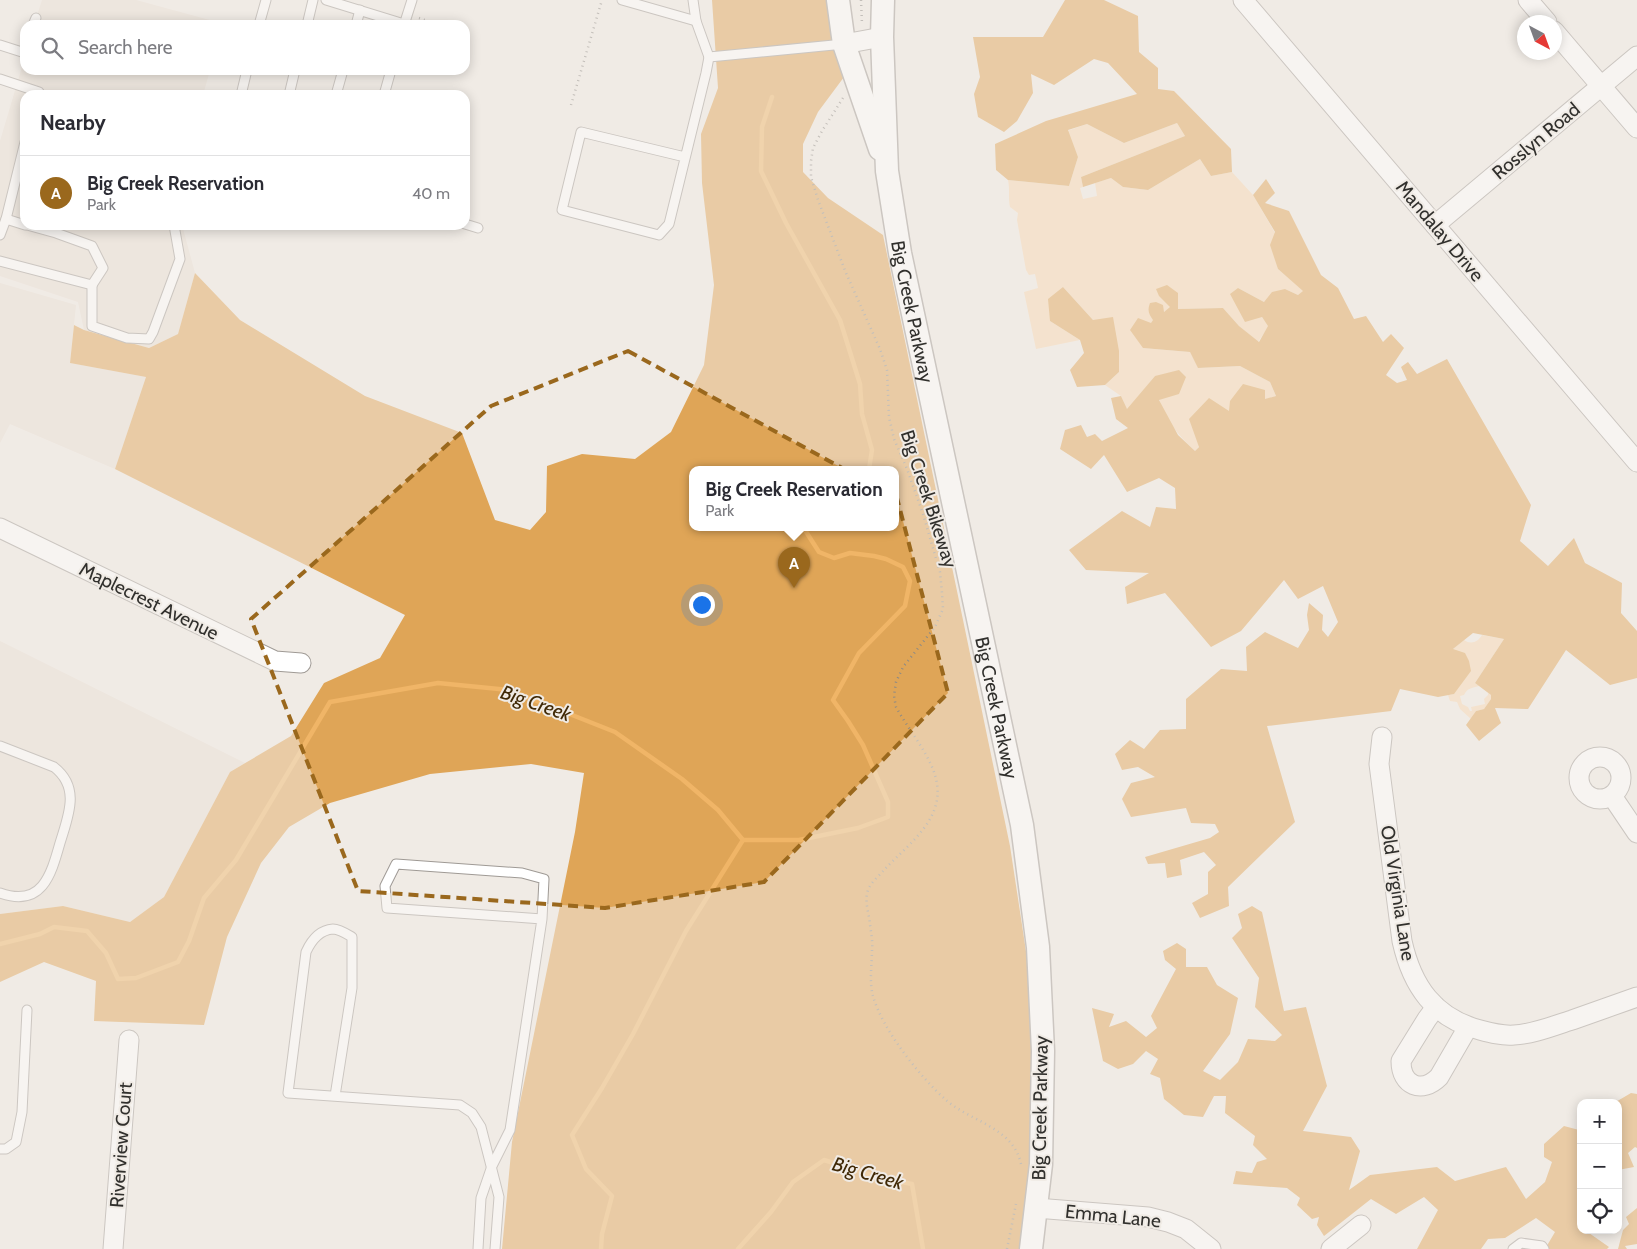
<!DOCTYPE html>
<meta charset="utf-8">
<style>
body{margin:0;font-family:Cabin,sans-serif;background:#f2f2f3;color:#2b2b33}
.controls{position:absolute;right:15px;bottom:15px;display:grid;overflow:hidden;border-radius:10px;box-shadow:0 2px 12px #0003}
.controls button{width:45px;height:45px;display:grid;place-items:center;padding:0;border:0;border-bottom:1px solid #e1e1e2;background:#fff;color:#2b2b33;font:25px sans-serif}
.compass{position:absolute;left:1517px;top:15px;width:45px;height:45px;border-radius:50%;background:#fff;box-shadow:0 2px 12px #0003;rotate:139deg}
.you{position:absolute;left:701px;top:604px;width:18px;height:18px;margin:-12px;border:4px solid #fff;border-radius:50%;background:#1a73e8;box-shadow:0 0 0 8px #1a73e833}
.badge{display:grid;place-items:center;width:32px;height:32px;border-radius:50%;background:#9a681d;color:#fff;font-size:16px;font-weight:700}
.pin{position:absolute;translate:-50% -41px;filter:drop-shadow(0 1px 2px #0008)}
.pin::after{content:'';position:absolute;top:26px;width:18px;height:15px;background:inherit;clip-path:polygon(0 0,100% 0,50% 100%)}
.popup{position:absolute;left:689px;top:466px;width:210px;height:65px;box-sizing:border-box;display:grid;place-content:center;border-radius:10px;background:#fff;filter:drop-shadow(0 1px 4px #0005);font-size:16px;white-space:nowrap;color:#7c7c81}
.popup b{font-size:19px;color:#2b2b33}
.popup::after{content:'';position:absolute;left:50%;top:100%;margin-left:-10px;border:10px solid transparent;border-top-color:#fff}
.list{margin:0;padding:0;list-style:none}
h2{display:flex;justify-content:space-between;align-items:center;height:65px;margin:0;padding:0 20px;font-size:21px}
h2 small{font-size:16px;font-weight:400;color:#7c7c81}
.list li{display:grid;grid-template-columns:32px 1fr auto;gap:15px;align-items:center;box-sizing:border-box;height:75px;padding:0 20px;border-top:1px solid #e1e1e2}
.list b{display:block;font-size:19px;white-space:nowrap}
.list p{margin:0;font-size:16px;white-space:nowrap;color:#7c7c81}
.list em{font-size:16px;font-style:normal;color:#7c7c81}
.icon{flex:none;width:28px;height:28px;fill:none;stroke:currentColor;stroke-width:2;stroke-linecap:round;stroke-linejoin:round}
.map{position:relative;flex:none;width:1637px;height:1249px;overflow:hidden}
.search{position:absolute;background:#fff;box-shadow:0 2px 12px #0003;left:20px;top:20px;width:450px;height:55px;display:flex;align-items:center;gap:12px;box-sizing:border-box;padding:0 18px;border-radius:15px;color:#7c7c81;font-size:19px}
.panel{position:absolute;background:#fff;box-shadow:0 2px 12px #0003;left:20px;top:90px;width:450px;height:140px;border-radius:15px}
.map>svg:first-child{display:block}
.built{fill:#e9dfd4}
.green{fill:#f8d8b1}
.forest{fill:#dfa557;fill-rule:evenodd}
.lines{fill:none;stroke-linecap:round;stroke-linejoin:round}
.stream{stroke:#f0b567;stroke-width:4.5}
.service-casing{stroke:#9f9a95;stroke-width:11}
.minor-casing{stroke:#9f9a95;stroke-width:21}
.tertiary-casing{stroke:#9f9a95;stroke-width:25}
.path{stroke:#8d8a85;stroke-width:2.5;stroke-dasharray:1 4;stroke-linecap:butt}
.service{stroke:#fff;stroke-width:9}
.minor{stroke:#fff;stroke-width:19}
.tertiary{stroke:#fff;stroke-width:22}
.marked{fill:none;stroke:#9a681d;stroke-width:4;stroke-dasharray:10 6;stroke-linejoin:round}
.labels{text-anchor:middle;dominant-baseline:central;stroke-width:4;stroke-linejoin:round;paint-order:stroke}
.street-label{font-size:19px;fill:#31302d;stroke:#f0ebe5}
.water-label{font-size:20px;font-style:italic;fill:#402906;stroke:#f0ebe5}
</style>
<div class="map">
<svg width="1637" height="1249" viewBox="0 0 1637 1249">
<rect width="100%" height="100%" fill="#f0ebe5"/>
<g class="built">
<path d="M42 0H136L217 22 218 25H34Z"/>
<path d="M25 57V70H210L203 95H25V225H182L195 273 178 334 149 348 84 330 78 302 0 276V141Z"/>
<path d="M0 283 76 305 70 363 146 377 115 469 10 424 0 443Z"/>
<path d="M0 641 245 763 230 772 164 897 130 922 63 906 0 914Z"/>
</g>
<g class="green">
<path d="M1177 123 1185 136 1081 177 1083 187 1080 188 1083 199 1097 196 1095 183 1111 178 1123 187 1148 190 1200 159 1211 176 1232 172 1253 195 1275 233 1278 269 1304 291 1298 295 1285 289 1264 302 1238 288 1269 326 1258 342 1239 326 1223 308 1178 309 1159 296 1171 307 1153 320 1143 348 1190 352 1199 368 1240 366 1270 382 1276 396 1230 411 1195 451C1179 436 1165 420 1159 399 1157 392 1157 383 1155 376L1127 410 1121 396 1105 385 1119 372 1093 320 1063 287 1050 321 1080 340 1036 349 1024 292 1038 288 1035 274 1029 275 1026 270 1017 220 1018 213 1010 207C1008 198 1010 189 1008 180L1069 186 1078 157 1067 131 1087 124 1124 143Z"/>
<path d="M1482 635 1504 639 1475 683 1479 686C1472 688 1467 688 1464 695L1460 696 1462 704 1468 707 1470 711H1472L1471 707 1485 704 1484 699 1488 695V693L1491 695V699L1484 709 1476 711 1471 719 1460 709 1457 702 1450 701 1448 695 1454 694 1453 649 1464 640C1471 645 1478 642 1482 635Z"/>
</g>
<g class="forest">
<path d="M712 0H832L844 77 818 112 803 144V172L828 198 883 235 1010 846 1029 971 1034 1064 1033 1162 1022 1249H502L512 1142 575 832 584 773 531 764 430 774 330 803 289 827 261 863 227 937 204 1025 94 1021 96 981 44 962 0 982V914L63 906 130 922 164 897 230 772 291 736 324 683 380 658 405 615 115 469 146 377 70 363 74 325 84 330 149 348 178 334 195 273 240 320 365 396 462 433 495 520 530 530 546 512 547 466 582 454 635 459 671 432 704 365 714 285 702 183 701 134 718 88ZM693 469H895V527H693Z"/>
<path d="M1065 0H1104L1138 16 1139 52 1158 68V89L1174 91 1231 149 1232 172 1211 176 1200 159 1148 190 1123 187 1111 178 1083 187 1081 177 1185 136 1177 123 1124 143 1087 124 1068 130 1078 157 1069 186 1008 180 996 170 995 144 1046 121 1137 94 1108 63 1094 59 1054 85 1031 74 1033 93 1017 121 1004 132 978 117 974 94 980 77 973 37H1043Z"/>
<path d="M1266 179 1275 193 1265 203 1289 211 1321 275 1338 288 1354 319 1366 316 1383 342 1391 334 1404 348 1386 375 1397 383 1407 380 1401 367 1408 362 1417 374 1447 359 1531 505 1520 541 1548 566 1574 538 1585 563 1622 583 1621 613 1637 631V678L1610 685 1566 650 1528 709 1495 708 1501 723 1479 741 1466 725 1476 711 1484 709 1491 699V695L1475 683 1504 639 1473 633 1453 649 1465 653 1469 661 1471 671 1454 694 1438 697 1400 689 1391 711 1267 726 1295 822 1228 887 1229 906 1200 918 1192 903 1208 894V872L1216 865 1204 852 1180 860 1182 875 1167 878 1165 863 1148 864 1145 857 1210 838 1219 832 1215 824 1191 823 1186 808 1131 817 1122 799 1131 783 1155 777 1138 767 1122 770 1115 754 1130 740 1144 749 1160 730 1186 729V699L1221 669 1247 671 1246 647 1265 632 1298 648 1309 630 1307 615 1309 603 1323 615 1322 630 1328 637 1338 622 1323 586 1298 599 1284 580 1241 631 1211 647 1165 593 1127 604 1125 587 1149 573 1086 570 1069 550 1122 511 1150 527 1156 507 1176 509 1175 488 1159 478 1127 492 1104 455 1091 469 1060 449 1065 430 1081 425 1087 437 1095 434 1102 441 1128 428 1116 419 1111 398 1121 396 1127 409 1155 376 1179 370 1186 377 1179 394 1159 400 1178 435 1195 451 1199 447 1189 419 1209 398 1229 411 1230 401 1243 384 1265 390V399L1276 396 1270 382 1240 366 1198 368 1190 352 1143 348 1130 330 1138 318 1151 323 1153 320C1149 314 1147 311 1150 303L1156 302 1163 305 1164 312 1170 307 1159 296 1156 289 1167 285 1178 293V309L1223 308 1239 326 1259 342 1268 326 1262 317 1245 322 1230 294 1238 288 1264 302 1272 292 1285 289 1298 295 1303 291 1278 269 1270 245 1275 232 1253 195Z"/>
<path d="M1063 287 1093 320 1113 317 1119 351V372L1105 385 1077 387 1070 370 1084 353 1080 340 1050 321 1048 299Z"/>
<path d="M1252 906 1262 912 1284 1011 1306 1007 1327 1086 1303 1131 1351 1137 1360 1151 1349 1190 1370 1175 1437 1167 1455 1181 1506 1167 1526 1199 1545 1182 1552 1162 1544 1157V1144L1564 1126 1579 1130 1581 1134V1230H1593L1589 1233 1609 1247 1607 1249H1545L1555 1232 1536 1218 1505 1238 1488 1239 1481 1249H1417L1438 1210 1424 1197 1396 1214 1371 1199 1324 1236 1317 1225 1319 1217 1312 1219 1297 1205 1300 1198 1287 1188 1233 1184 1236 1171 1252 1173 1257 1162 1267 1159 1253 1145 1255 1136 1225 1113 1226 1096H1214L1203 1117 1184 1115 1164 1099 1160 1078 1150 1074 1158 1059 1146 1051 1133 1064 1118 1069 1103 1061 1092 1008 1114 1014 1109 1027 1126 1021 1146 1037 1157 1028 1151 1016 1176 969 1165 960 1163 951 1177 943 1186 949V967H1207L1217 985 1238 998 1230 1034 1203 1071 1220 1080 1238 1062 1248 1039 1275 1041 1282 1035 1255 1007 1259 978 1232 938 1242 928 1238 914Z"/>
<path d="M1631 1093 1637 1094V1148L1635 1147 1628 1153 1634 1167 1618 1170V1103H1614Z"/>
<path d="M1637 1208V1244L1625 1246 1627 1249H1618L1623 1230 1629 1224 1626 1217Z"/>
</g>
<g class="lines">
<g class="stream">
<path d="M772 97 762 127 761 171 786 223 840 320 860 384 862 414 872 450 869 469"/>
<path d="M743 840H799L858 828 888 817V802L863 745 848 721 833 700 859 653 905 606 910 581 903 567 886 559 874 556 850 553 834 558 819 552 803 527"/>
<path d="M0 944 40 934 54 927 87 931 106 953 118 979 136 978 178 962 189 941 204 898 236 860 330 702 438 683 509 690 615 732 682 779 718 810 743 840 686 931 633 1034 602 1088 572 1135 586 1169 612 1196 602 1234 601 1249"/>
<path d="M738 1249 771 1212 793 1182 824 1160 881 1178 912 1184 923 1249"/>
</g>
<defs>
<g id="service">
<path d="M326 0 404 24"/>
<path d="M622 0 696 21"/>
<path d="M693 0 696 21 709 57 844 44"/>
<path d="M33 25 36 18"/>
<path d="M259 25 266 0"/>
<path d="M307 25 313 0"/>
<path d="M356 25 360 10"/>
<path d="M404 25 412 0"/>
<path d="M0 45 25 53"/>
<path d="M0 79 39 92"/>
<path d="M241 95 247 70"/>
<path d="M289 95 295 70"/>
<path d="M336 95 343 70"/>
<path d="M384 95 391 70"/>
<path d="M685 157 581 132 562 210 659 235 669 224 706 73 709 57"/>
<path d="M6 219 25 142"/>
<path d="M465 224 478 228"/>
<path d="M0 235 6 219 25 225"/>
<path d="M0 261 92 285 103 268 92 246 56 233 27 225"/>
<path d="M92 285V326L127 338 149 339 153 332 180 259 174 225"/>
<path d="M0 746 54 767C81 788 68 816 60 843 51 875 42 908 0 893"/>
<path d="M335 1096 352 988V937C347 934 339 929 333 929 319 930 311 941 306 952L288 1093 460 1105 472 1113 481 1127 499 1197 495 1249"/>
<path d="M0 1149H6L16 1142 22 1112 27 1010"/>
<path d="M478 1249 481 1198 492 1166 510 1130 542 919 544 879 522 873 396 864 385 886 387 908 542 919"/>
<path d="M1513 1249 1521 1243 1542 1246 1544 1249"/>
</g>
<g id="minor">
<path d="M1243 0 1637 462"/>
<path d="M1528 0 1547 22"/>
<path d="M1554 31 1637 128"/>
<path d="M844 44 882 37"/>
<path d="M1435 225 1637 56"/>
<path d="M0 528 275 661 301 663"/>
<path d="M1382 737 1379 764 1402 941C1412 986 1434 1018 1480 1030 1491 1033 1502 1036 1514 1035 1534 1034 1553 1026 1572 1020 1594 1012 1615 1005 1637 997"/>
<circle cx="1600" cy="778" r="21"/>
<path d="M1612 796 1637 833"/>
<path d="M1436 1007 1427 1019 1401 1061C1401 1086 1422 1094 1439 1077L1468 1027"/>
<path d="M1036 1208 1148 1217 1168 1222 1186 1229 1211 1249"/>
<path d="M113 1249 129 1040"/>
<path d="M1331 1249 1361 1225"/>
</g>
<g id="tertiary">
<path d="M838 0 844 44 880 149"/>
<path id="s1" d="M883 0 882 37 887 171 900 253 1022 825 1038 947 1043 1051 1041 1164 1031 1249"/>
</g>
</defs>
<use href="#service" class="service-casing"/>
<use href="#minor" class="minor-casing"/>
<use href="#tertiary" class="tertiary-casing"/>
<g class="path">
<path d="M861 0 862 24"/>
<path d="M419 18 440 25"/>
<path d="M415 70 426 72 430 70"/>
<path d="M843 98 822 131 813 148 811 161V177L818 200 846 273 880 349 887 370 889 417 894 439 907 469 923 514 940 572 942 593 943 609 935 627 903 667 896 682 894 696 896 707C908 729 931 756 936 779 946 819 908 844 884 870 879 876 871 882 868 890 864 901 869 913 870 924 871 933 873 942 872 950 872 964 869 982 873 996 882 1029 920 1077 946 1100 971 1122 1013 1127 1021 1164"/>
<path d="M571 105 602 0"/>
<path d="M1007 1249 1016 1204"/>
</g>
<use href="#service" class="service"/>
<use href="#minor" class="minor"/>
<use href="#tertiary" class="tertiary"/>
</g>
<path d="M0 0H1637V1249H0ZM628 351 897 498 948 693 764 882 605 908 358 891 251 619 491 406Z" fill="#f0ebe5" fill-opacity=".55" fill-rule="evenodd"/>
<path class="marked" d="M628 351 897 498 948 693 764 882 605 908 358 891 251 619 491 406Z"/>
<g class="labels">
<g class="street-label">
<text transform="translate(1536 141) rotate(-40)">Rosslyn Road</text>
<text transform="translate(1440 231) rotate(50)">Mandalay Drive</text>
<text stroke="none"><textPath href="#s1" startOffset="314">Big Creek Parkway</textPath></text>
<text transform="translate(929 499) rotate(72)">Big Creek Bikeway</text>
<text transform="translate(149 601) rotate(26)">Maplecrest Avenue</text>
<text stroke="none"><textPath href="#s1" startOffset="719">Big Creek Parkway</textPath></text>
<text transform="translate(1398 893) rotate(81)">Old Virginia Lane</text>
<text transform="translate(1040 1108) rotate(-89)">Big Creek Parkway</text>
<text transform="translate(121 1145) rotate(-86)">Riverview Court</text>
<text transform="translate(1113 1216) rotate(6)">Emma Lane</text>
</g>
<g class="water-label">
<text transform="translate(536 703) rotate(19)">Big Creek</text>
<text transform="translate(868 1173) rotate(16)">Big Creek</text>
</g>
</g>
</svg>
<div class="controls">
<button>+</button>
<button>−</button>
<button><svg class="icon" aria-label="locate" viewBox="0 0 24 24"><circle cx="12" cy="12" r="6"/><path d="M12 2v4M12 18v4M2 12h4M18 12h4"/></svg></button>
</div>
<svg class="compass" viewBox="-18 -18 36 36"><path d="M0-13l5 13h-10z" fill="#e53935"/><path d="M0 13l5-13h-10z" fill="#7c7c81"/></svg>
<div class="you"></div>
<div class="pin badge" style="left:794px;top:588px">A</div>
<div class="popup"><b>Big Creek Reservation</b>Park</div>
<div class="search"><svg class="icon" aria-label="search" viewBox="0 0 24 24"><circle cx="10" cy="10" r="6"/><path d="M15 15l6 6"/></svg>Search here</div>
<section class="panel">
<h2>Nearby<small></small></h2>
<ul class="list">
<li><span class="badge">A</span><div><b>Big Creek Reservation</b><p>Park</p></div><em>40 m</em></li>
</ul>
</section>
</div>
